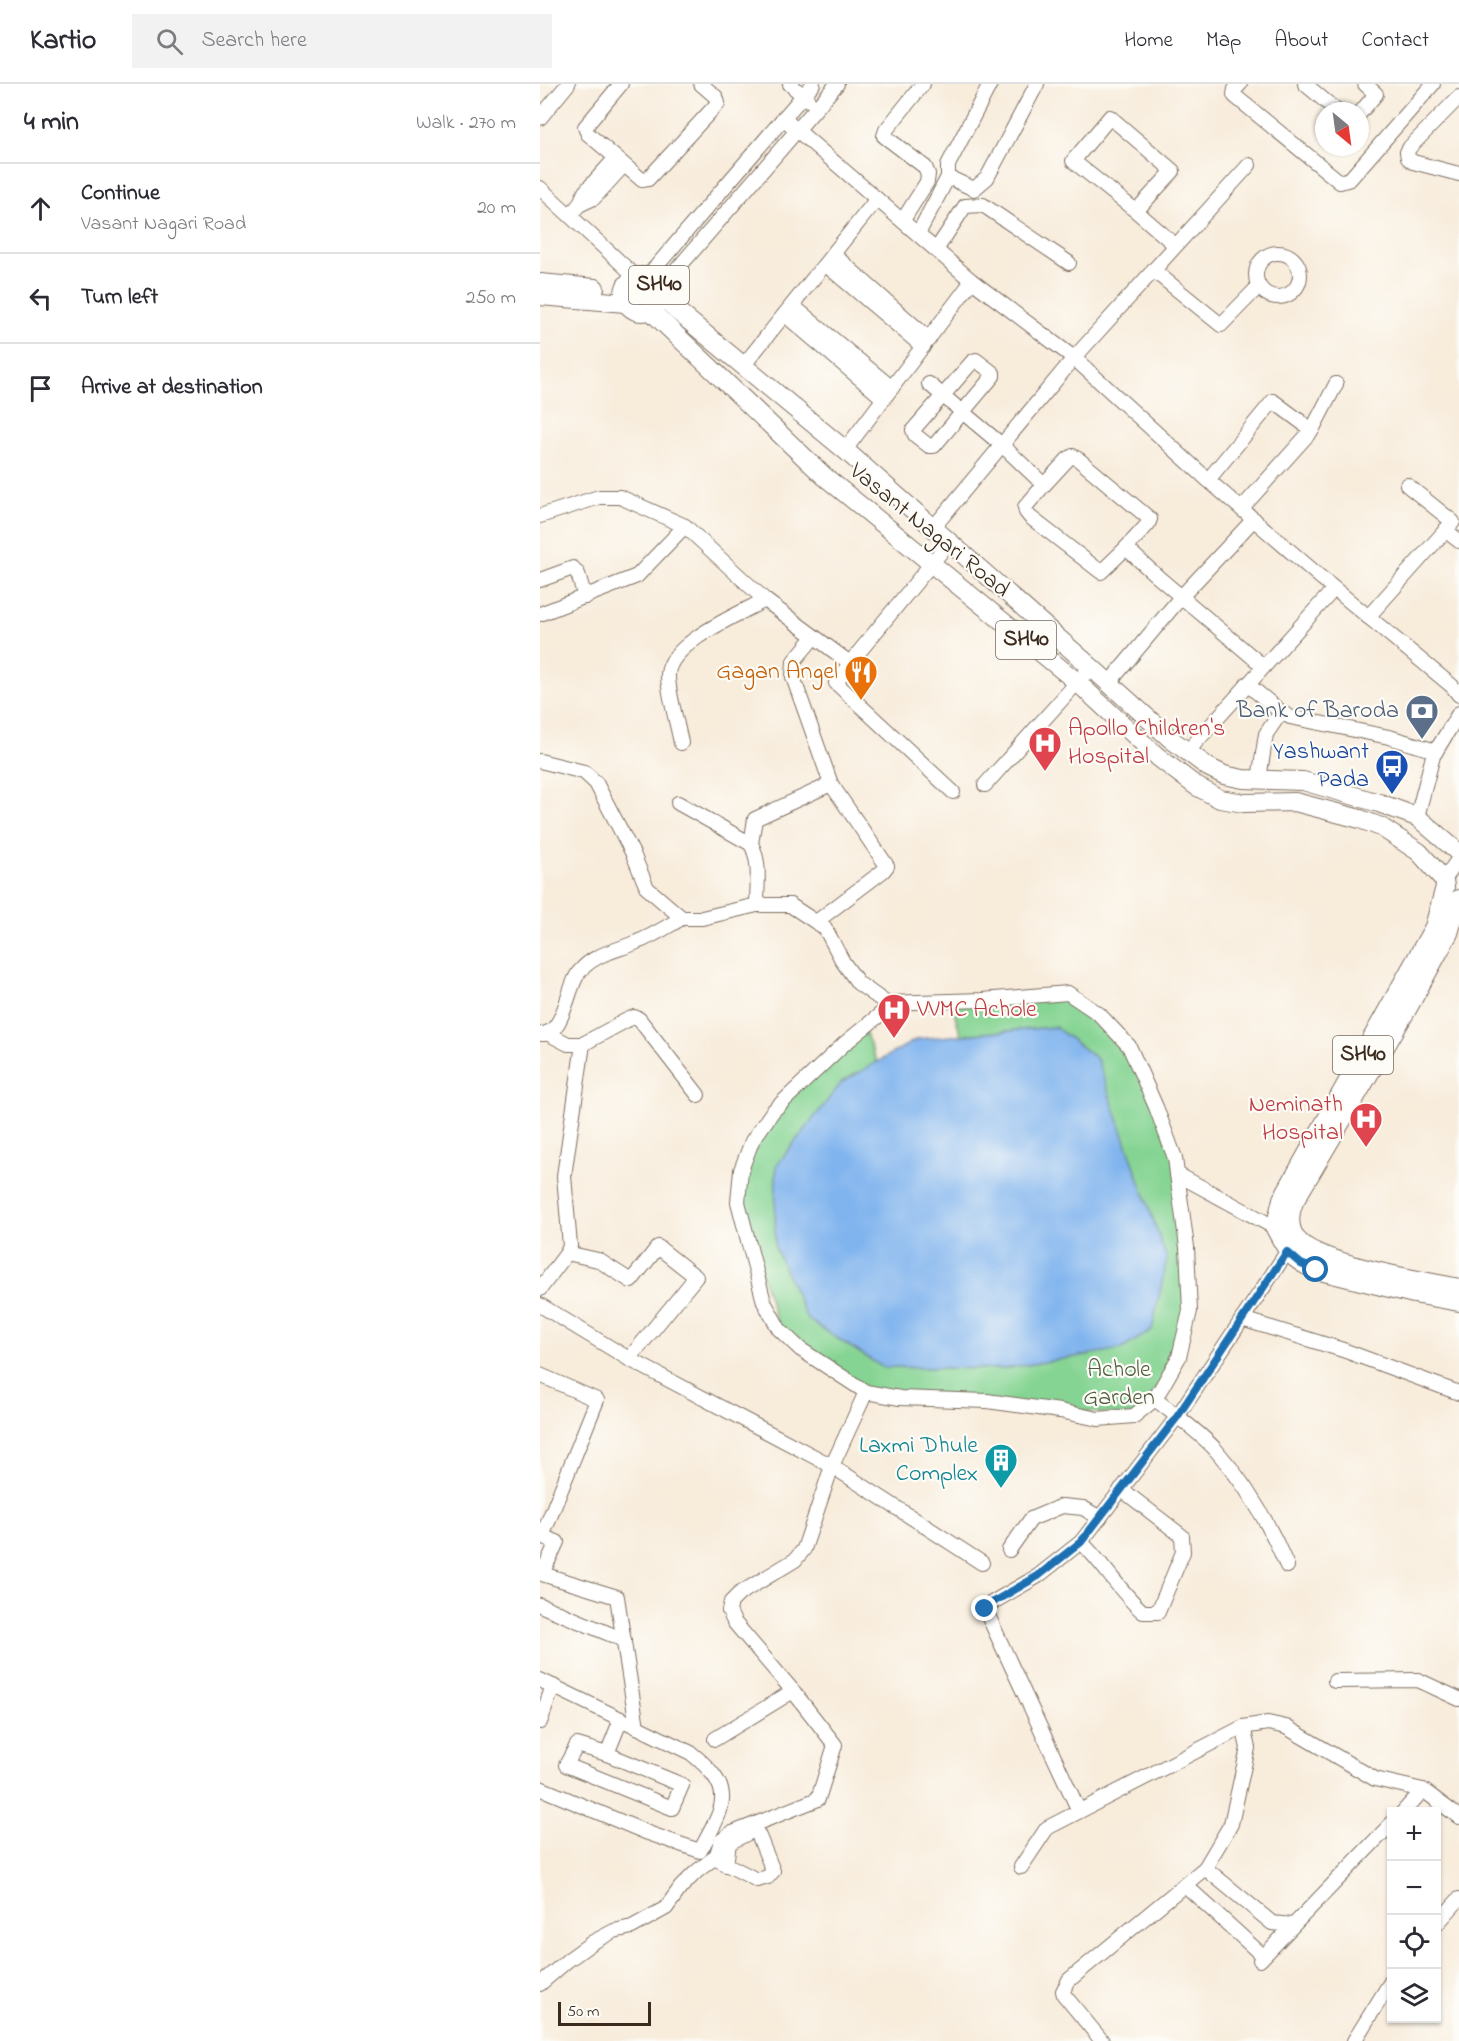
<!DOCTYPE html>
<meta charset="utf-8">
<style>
body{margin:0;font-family:"Indie Flower",sans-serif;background:#f2f2f3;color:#2b2b33}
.controls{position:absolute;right:18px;bottom:18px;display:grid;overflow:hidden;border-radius:0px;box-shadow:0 2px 4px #0004}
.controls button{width:54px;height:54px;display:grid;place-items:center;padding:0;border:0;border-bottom:2px solid #e1e1e2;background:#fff;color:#2b2b33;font:30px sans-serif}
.compass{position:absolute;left:775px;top:18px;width:54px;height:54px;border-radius:50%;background:#fff;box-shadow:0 2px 4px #0004;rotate:151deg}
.scale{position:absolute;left:18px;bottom:15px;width:93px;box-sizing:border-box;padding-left:6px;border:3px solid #3b2a1e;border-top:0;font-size:16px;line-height:21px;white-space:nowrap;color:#3b2a1e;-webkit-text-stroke:4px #fdfcf7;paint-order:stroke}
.stop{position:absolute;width:18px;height:18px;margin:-14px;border:4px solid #1f6fb2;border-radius:50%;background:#fff}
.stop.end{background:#1f6fb2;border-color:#fff;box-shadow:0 2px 6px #0008}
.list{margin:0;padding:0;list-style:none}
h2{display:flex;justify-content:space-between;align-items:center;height:78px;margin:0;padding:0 24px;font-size:26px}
h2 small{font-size:20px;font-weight:400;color:#7c7c81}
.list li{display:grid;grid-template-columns:39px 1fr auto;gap:18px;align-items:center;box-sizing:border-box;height:90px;padding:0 24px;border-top:2px solid #e1e1e2}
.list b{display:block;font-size:22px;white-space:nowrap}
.list p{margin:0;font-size:20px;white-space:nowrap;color:#7c7c81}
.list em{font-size:20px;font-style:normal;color:#7c7c81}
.icon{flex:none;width:33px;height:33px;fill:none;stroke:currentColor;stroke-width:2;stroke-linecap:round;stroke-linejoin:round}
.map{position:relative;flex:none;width:919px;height:1957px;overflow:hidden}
header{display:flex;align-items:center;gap:36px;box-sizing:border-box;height:84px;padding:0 30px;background:#fff;border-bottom:2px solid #e1e1e2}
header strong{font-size:28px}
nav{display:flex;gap:33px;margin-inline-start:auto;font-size:21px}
.search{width:420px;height:54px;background:#f2f2f3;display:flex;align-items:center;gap:15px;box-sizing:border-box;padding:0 21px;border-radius:0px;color:#7c7c81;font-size:22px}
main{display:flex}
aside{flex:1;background:#fff}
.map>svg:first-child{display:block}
.green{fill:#85d493;stroke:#607f58;stroke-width:1.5}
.water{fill:#80b4ee;stroke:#5e6f86;stroke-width:1.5}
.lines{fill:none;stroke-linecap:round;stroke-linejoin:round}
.minor-casing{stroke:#7d6e60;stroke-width:16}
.major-casing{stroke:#7d6e60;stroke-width:20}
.minor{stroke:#fff;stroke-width:14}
.major{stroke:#fff;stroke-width:18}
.route{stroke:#1f6fb2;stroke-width:8}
.labels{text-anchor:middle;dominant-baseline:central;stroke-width:4.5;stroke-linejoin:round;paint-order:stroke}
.shield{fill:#fdfcf7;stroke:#75695f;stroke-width:1.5}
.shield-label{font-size:22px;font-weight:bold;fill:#3b2a1e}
.street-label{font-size:24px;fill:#3b2a1e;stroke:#fdfcf7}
.food-label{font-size:24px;fill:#c56008;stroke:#fdfcf7;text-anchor:end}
.service-label{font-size:24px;fill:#4e5e75;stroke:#fdfcf7;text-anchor:end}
.health-label{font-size:24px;fill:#be3a42;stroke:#fdfcf7;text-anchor:start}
.transit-label{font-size:24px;fill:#164399;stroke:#fdfcf7;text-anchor:end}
.park-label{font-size:24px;fill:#515d41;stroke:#fdfcf7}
.culture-label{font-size:24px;fill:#0d838f;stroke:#fdfcf7;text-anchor:end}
</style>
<header>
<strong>Kartio</strong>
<div class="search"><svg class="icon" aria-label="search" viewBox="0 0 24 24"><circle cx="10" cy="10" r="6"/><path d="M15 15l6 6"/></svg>Search here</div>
<nav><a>Home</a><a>Map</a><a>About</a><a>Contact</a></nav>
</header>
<main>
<aside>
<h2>4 min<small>Walk · 270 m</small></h2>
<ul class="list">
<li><svg class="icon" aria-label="ahead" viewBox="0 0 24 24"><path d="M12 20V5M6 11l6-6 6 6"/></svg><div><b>Continue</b><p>Vasant Nagari Road</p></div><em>20 m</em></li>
<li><svg class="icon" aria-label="left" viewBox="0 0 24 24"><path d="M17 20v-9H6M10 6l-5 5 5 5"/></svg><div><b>Turn left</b></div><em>250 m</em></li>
<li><svg class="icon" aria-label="arrive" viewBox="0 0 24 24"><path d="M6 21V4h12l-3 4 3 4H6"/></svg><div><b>Arrive at destination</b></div></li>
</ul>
</aside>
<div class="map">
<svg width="919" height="1957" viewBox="0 0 919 1957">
<rect width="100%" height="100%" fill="#fdfcf7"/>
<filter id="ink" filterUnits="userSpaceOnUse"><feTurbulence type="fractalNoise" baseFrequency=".0167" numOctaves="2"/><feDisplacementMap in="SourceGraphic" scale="12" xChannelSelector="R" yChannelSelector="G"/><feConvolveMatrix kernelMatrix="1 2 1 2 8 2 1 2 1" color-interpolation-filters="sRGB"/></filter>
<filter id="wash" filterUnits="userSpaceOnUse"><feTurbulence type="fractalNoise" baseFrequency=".008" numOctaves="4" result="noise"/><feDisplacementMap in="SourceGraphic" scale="24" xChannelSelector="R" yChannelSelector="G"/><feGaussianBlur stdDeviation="1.35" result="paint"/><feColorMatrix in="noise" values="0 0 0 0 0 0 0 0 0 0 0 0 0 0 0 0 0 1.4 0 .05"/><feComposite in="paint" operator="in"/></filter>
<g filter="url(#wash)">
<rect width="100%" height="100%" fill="#f8ecdb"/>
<path class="green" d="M528 909 589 962 635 1074 650 1227 634 1283 594 1332 326 1308 239 1245 198 1118 201 1086 233 1027 325 948 337 978 302 998 342 1283 463 1285 557 975 515 943 421 951 411 918Z"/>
<path class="water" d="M515 943 557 975 627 1175 612 1246 582 1265 463 1285 342 1283 267 1235 235 1163 236 1082 302 998 377 955Z"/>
</g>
<g filter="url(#ink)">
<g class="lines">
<defs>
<g id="minor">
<path d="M81 0 45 43 48 50 102 96 108 95 178 19 176 13 161 0"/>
<path d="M250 0 268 16"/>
<path d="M450 0 408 81V93L434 105 447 94 497 0"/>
<path d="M700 0 695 5 694 11 696 13 800 98 810 95 893 0"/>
<path d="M765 0 797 27"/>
<path d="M919 13 870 63 867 68 868 74 873 78 919 90"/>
<path d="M820 29 836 10 825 0"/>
<path d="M0 34 28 0"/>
<path d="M243 34 432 197 534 274 668 396 779 492 912 602 919 611"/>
<path d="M0 104 96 193"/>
<path d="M39 121 45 108 75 75"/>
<path d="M596 127 533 77 570 33 633 87 596 127 635 161"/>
<path d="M30 131 39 121 54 114 83 82"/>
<path d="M363 136 387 98 388 90 385 83 344 52 346 46 383 0"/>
<path d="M378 150 408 93"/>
<path d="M396 166 425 122 443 121 529 179"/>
<circle cx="738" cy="191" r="22"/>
<path d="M294 171 389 255"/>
<path d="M286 181 383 263"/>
<path d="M613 186 681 241 719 202"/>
<path d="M108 192 273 0"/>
<path d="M120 205 297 0"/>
<path d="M253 222 352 304"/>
<path d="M245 231 344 315"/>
<path d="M436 276 453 289V292L394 362H389L375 351 373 346 432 278Z"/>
<path d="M203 282 337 115"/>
<path d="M389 300 463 362 504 401 485 423 486 428 490 433 561 488 586 464 618 493 723 582"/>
<path d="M305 366 432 197"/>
<path d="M668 396 733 317 772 346"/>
<path d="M504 401 528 375 533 372 538 375 610 435 608 440 586 464"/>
<path d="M702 424 772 346 796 300"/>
<path d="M0 432 59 413H80L145 442 225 516 310 579 410 457"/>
<path d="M393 444 534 274 709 81"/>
<path d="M905 446 919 457"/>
<path d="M0 496 33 484 38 490 45 513"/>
<path d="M0 530 97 492 145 442"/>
<path d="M828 533 913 438 867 401"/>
<path d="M274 553 254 577 253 593 291 700"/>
<path d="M310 579 296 599 413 708"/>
<path d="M569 599 641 513 714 435"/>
<path d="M707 600 741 628 750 633 849 653 896 667"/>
<path d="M141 659C138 642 127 605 128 590 130 559 199 530 225 516"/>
<path d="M647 668 794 505"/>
<path d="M0 677 44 688 56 699 93 770 107 804 142 834H162L217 821H250L285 844 303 878 318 899 346 919 442 916 528 909 559 930 589 962 616 1023 635 1074 637 1090 743 1148"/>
<path d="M719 695 726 650 741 628"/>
<path d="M445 701 551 583"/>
<path d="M138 719 211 760C221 778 217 801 217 821"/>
<path d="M877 733 893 672 919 629"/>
<path d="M211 760 215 735 291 700 347 782 343 787 276 838"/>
<path d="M904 796 919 774"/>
<path d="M353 920 304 960 233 1027 212 1057 201 1086 198 1118 224 1218 239 1245 260 1265 326 1308 360 1314 447 1317 520 1327 558 1335 594 1332 615 1315 639 1273 650 1227 647 1163 637 1090"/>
<path d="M7 949 28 960H43L87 936 94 933 99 935 158 1011"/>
<path d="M0 950C25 952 27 901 40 887 55 869 77 867 97 858 113 852 128 842 142 834"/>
<path d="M27 1169 58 1176 91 1197 118 1163 156 1193 89 1275"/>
<path d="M0 1205 27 1169 30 1162 24 1092 43 960"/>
<path d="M0 1221 89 1275 292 1382 326 1308"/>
<path d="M702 1235 803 1266 919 1309"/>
<path d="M0 1291 57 1316 2 1453"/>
<path d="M615 1315C635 1331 658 1347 675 1365 706 1400 729 1439 747 1482"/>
<path d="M0 1452 17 1458 2 1490 77 1513 97 1643"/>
<path d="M541 1458C564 1480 579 1507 603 1528H618L643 1468 642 1452 581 1405"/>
<path d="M469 1466 491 1435 522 1422 543 1424 560 1434"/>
<path d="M0 1521 84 1556"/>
<path d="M0 1596 151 1669C197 1706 185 1721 160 1767L108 1749 0 1704"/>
<path d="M795 1597 878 1596 919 1615"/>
<path d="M0 1638 13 1602"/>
<path d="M175 1655 253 1607"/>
<path d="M37 1661 67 1670 142 1701 132 1724 26 1681Z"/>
<path d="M67 1670 81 1635"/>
<path d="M539 1727 445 1525 448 1521 498 1492 541 1458 637 1333 753 1159"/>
<path d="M863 1728 883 1706"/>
<path d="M174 1774 217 1796 228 1793 233 1787 218 1750 212 1747 189 1759 186 1781"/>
<path d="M481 1783 507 1744 703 1643 728 1639 746 1643 835 1695 883 1706 919 1733"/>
<path d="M665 1784 732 1839 752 1841"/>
<path d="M645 1801 723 1872"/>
<path d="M896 1841 919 1815"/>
<path d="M720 1876 852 1739"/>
<path d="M0 1900 28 1876 53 1858 74 1847 92 1843 126 1824 141 1803 156 1788 174 1774 177 1770 181 1757 190 1750 278 1715 295 1661 253 1607 194 1538 189 1527 191 1518 199 1510 255 1476 264 1465 292 1382 442 1479"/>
<path d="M562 1957 524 1911 523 1907 529 1896 665 1784 691 1740 708 1664 703 1643"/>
<path d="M814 1957 852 1896"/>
</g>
<g id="major">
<circle cx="102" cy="210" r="18"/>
<path d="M0 199 55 204"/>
<path d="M121 211 136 226 305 366 551 583 632 656 668 683 684 691 703 695 763 697 839 719 877 733 919 769"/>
<path d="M0 212 86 219"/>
<path d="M110 226 284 392 537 598 618 673 656 702 680 715 704 719 755 718 820 735 841 743 879 768 904 796 905 803 894 843 742 1115 735 1144C747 1167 751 1176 776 1186L874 1210 919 1218"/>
<path d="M919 815 909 849 868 924 754 1118C749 1130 748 1141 755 1153 773 1180 886 1197 919 1204"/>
</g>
</defs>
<use href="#minor" class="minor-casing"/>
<use href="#major" class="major-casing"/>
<use href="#minor" class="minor"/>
<use href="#major" class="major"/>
</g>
</g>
<g class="lines" filter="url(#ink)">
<path class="route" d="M445 1525 448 1521 498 1492 541 1458 637 1333 747 1168 761 1180 776 1186"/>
</g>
<defs>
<symbol id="restaurant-pin" viewBox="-11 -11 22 30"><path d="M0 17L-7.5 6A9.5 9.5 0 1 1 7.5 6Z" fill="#e8710a" stroke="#fdfcf7"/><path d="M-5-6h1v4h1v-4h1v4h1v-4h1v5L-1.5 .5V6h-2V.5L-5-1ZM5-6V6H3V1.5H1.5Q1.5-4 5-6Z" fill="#fff"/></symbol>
<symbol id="bank-pin" viewBox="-11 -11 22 30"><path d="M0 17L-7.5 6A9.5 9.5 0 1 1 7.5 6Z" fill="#5c6f8a" stroke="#fdfcf7"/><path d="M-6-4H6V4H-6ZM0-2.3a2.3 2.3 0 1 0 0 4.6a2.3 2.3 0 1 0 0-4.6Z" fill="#fff"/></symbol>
<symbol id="hospital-pin" viewBox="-11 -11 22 30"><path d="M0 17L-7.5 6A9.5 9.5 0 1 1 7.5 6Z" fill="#e0444e" stroke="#fdfcf7"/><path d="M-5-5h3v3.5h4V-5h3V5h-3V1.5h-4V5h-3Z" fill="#fff"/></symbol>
<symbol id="bus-pin" viewBox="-11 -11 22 30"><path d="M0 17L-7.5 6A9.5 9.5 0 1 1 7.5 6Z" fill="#1a4fb4" stroke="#fdfcf7"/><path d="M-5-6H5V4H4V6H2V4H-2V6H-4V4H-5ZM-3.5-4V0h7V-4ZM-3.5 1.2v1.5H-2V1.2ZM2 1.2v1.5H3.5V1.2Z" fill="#fff"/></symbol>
<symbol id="building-pin" viewBox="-11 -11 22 30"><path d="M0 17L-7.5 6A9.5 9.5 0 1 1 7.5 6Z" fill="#0f9aa8" stroke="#fdfcf7"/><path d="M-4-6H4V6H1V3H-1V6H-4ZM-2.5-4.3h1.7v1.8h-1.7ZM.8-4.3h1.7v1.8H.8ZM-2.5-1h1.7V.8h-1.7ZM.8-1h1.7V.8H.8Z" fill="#fff"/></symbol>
</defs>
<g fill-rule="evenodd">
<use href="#restaurant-pin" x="302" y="569" width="38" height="52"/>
<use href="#bank-pin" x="863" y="608" width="38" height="52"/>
<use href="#hospital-pin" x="486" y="640" width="38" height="52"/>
<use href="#bus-pin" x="833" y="663" width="38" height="52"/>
<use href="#hospital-pin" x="335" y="907" width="38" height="52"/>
<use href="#hospital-pin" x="807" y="1016" width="38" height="52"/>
<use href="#building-pin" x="442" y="1357" width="38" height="52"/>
</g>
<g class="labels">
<g class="shield">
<rect x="89" y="182" width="60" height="38" rx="4.5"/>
<rect x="456" y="537" width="60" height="38" rx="4.5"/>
<rect x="793" y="952" width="60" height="38" rx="4.5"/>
</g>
<g class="shield-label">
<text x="119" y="201">SH40</text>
<text x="486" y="556">SH40</text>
<text x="823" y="971">SH40</text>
</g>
<g class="street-label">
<text transform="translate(389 447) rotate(39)">Vasant Nagari Road</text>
</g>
<g class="food-label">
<text x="298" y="588">Gagan Angel</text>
</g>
<g class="service-label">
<text x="859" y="627">Bank of Baroda</text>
</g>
<g class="health-label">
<text x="528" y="645">Apollo Children's<tspan x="528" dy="28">Hospital</tspan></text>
<text x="377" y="926">VVMC Achole</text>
<text x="803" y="1021" text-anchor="end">Neminath<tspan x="803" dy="28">Hospital</tspan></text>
</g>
<g class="transit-label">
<text x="829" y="668">Yashwant<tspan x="829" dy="28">Pada</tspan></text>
</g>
<g class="park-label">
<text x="579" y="1286">Achole<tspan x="579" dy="28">Garden</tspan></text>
</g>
<g class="culture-label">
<text x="438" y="1362">Laxmi Dhule<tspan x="438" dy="28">Complex</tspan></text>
</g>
</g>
</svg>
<div class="controls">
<button>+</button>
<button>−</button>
<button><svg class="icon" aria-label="locate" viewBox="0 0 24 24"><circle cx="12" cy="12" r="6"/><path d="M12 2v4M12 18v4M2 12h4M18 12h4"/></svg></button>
<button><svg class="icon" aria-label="layers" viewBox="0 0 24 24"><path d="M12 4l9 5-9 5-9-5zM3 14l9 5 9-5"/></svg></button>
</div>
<svg class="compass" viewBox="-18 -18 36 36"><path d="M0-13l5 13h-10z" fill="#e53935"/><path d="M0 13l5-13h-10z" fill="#7c7c81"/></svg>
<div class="scale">50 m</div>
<div class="stop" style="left:776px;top:1186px"></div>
<div class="stop end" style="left:445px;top:1525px"></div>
</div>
</main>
